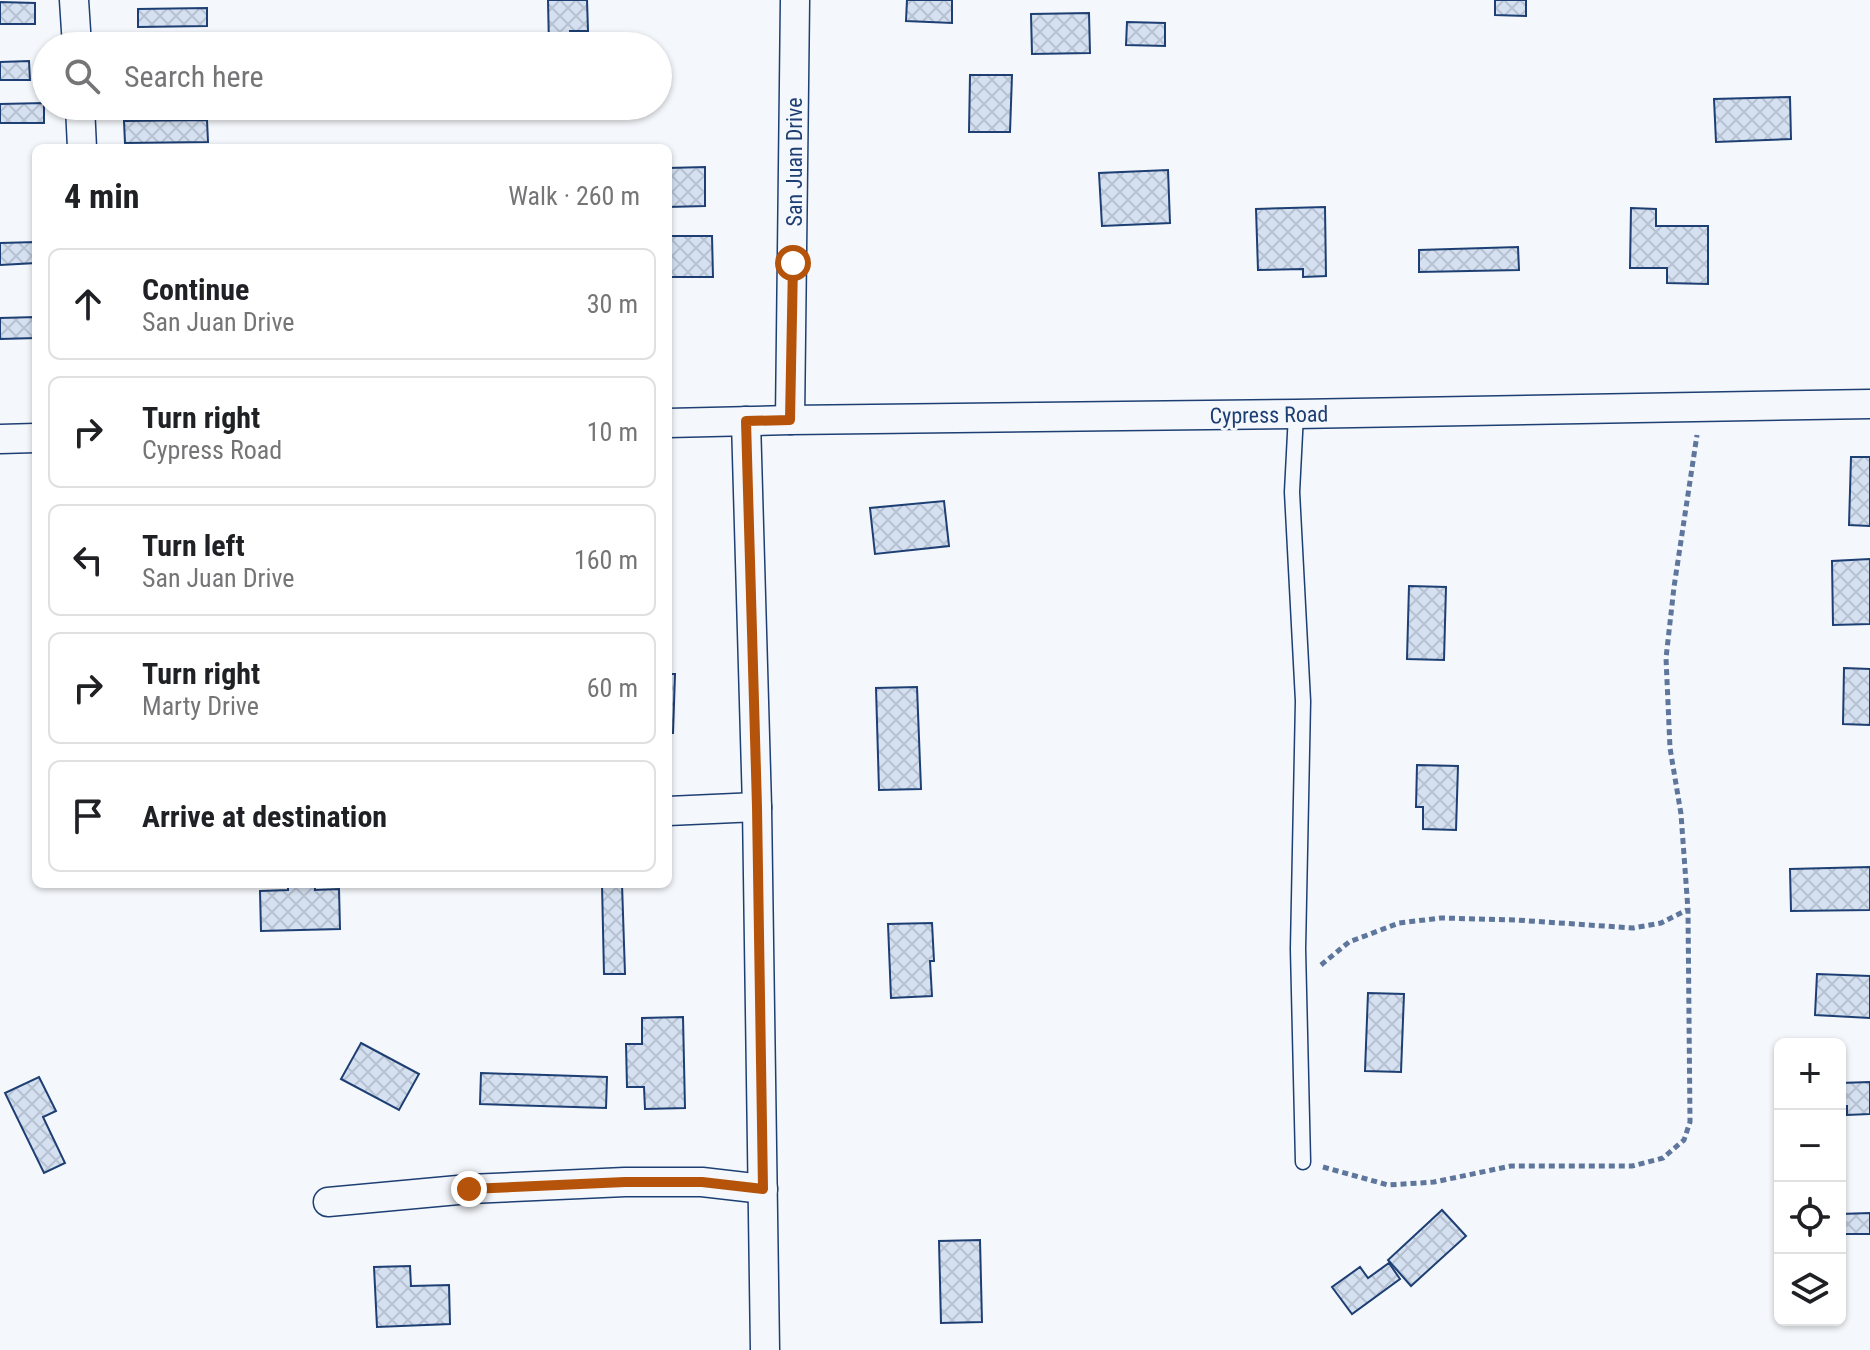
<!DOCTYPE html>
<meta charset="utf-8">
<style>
body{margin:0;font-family:"Roboto Condensed",sans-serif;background:#f2f2f2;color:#202124}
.controls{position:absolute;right:24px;bottom:24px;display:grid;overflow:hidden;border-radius:12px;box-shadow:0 2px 6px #0004}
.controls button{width:72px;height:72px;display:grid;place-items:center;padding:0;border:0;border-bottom:2px solid #e0e0e0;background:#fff;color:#202124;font:40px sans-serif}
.stop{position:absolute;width:24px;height:24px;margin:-18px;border:6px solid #b45309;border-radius:50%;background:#fff}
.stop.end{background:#b45309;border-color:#fff;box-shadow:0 2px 8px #0008}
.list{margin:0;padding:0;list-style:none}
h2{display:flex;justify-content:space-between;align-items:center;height:104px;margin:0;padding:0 32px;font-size:34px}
h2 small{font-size:26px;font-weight:400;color:#757577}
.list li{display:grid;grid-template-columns:52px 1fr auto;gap:24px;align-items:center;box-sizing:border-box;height:112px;margin:0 16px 16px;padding:0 16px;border:2px solid #e0e0e0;border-radius:12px}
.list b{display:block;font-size:30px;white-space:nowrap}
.list p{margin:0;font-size:26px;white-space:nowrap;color:#757577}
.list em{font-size:26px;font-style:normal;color:#757577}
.icon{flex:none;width:44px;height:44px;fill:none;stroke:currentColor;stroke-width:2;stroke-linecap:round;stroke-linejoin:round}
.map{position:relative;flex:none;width:1870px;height:1350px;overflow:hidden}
.search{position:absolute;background:#fff;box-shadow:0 2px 6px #0004;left:32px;top:32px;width:640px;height:88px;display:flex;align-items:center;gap:20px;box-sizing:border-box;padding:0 28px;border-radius:44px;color:#757577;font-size:30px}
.panel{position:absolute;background:#fff;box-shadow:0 2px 6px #0004;left:32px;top:144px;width:640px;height:744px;border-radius:12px}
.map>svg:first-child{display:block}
.building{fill:url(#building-cross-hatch);stroke:#1d3f73;stroke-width:2}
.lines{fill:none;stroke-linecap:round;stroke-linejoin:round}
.service-casing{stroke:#1d3f73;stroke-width:17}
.minor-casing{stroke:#1d3f73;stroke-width:31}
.path{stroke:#5e769c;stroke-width:5;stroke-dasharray:6 4;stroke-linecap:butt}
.service{stroke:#f4f7fb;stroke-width:14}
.minor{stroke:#f4f7fb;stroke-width:28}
.route{stroke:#b45309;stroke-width:10}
.labels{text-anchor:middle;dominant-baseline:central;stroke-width:6;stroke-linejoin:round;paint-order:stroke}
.street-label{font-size:22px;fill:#1d3f73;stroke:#f4f7fb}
</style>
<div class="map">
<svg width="1870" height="1350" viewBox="0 0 1870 1350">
<defs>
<pattern id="building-cross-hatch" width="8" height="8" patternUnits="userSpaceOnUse" patternTransform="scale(2)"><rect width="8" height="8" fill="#d5e0f0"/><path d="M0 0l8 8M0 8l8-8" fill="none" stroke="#b6c1d1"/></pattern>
</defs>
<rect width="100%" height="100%" fill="#f4f7fb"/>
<g class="building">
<path d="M548 0H587L588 31H570L571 46H549Z"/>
<path d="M907 0H952V23L906 21Z"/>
<path d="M1495 0H1526V16L1495 15Z"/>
<path d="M0 2 35 3V24H0Z"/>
<path d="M207 8V26L138 27V9Z"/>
<path d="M1089 13 1090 53 1032 54 1031 14Z"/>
<path d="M1127 22 1165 23V46L1126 45Z"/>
<path d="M29 61 30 80H0V62Z"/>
<path d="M970 75H1012L1010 132H969Z"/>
<path d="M1790 97 1791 139 1716 142 1714 99Z"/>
<path d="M44 103V123H0V104Z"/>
<path d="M207 120 208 142 125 143 124 121Z"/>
<path d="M705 167V206L668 207V168Z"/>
<path d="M1168 170 1170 223 1102 226 1099 173Z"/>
<path d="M1325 207 1326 276 1303 277V269L1258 270 1256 209Z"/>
<path d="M1631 208 1656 209V226H1708V284L1667 283V268H1630Z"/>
<path d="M668 210H670V236H712L713 277H668Z"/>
<path d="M36 242V263L0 265V243Z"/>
<path d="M1518 247 1519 270 1419 272V250Z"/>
<path d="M36 317V338L0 339V318Z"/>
<path d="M1851 457H1870V526L1849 525Z"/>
<path d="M944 501 949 546 875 554 870 508Z"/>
<path d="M1870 559V624L1833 625 1832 561Z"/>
<path d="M1409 586 1446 587 1444 660 1407 659Z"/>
<path d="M1844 668 1870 669V725L1843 724Z"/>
<path d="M668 674H675L673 733H668Z"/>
<path d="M917 687 921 789 879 790 876 688Z"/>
<path d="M1417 765 1458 766 1456 830 1423 829V807H1416Z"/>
<path d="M1870 867V910L1791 911 1790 869Z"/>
<path d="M288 884H315V890L339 889 340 929 261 931 260 891 288 890Z"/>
<path d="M602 884H622L625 974H604Z"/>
<path d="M932 923 934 961H930L932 996 891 998 888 924Z"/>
<path d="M1817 974 1870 976V1018L1815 1015Z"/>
<path d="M1368 993 1404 994 1401 1072 1365 1071Z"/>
<path d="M683 1017 685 1108 645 1109 644 1087H627L626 1044H642V1018Z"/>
<path d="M361 1043 419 1074 399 1110 341 1079Z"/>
<path d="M481 1073 607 1077 606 1108 480 1104Z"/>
<path d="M39 1077 56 1111 43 1117 65 1163 44 1173 5 1093Z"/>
<path d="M1870 1082V1114L1847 1115V1106H1840V1083Z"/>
<path d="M1442 1210 1466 1236 1411 1286 1388 1260Z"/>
<path d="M1870 1213V1234H1840V1214Z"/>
<path d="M980 1240 982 1322 941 1323 939 1241Z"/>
<path d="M1389 1263 1400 1279 1352 1314 1332 1287 1360 1267 1368 1278Z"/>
<path d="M410 1266 411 1286 449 1285 450 1324 377 1327 374 1267Z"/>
</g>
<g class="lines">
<defs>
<path id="service" d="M1296 414 1292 492 1303 701 1298 949 1303 1162"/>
<g id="minor">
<path d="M74 0 77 46"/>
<path d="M80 106 82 148"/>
<path d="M790 420 795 0"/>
<path d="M746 421 757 807 765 1350"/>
<path d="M668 423 790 420 1296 414 1870 404"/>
<path d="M0 439 36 438"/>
<path d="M668 811 757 807"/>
<path d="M328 1202 469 1189 625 1182H702L763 1189"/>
</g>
</defs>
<use href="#service" class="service-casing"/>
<use href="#minor" class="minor-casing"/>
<g class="path">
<path d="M1321 965 1349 942 1399 923 1441 918 1516 920 1633 928 1661 923 1687 910"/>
<path d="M1323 1167 1388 1185 1434 1182 1511 1166H1632L1663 1158 1684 1140 1690 1122 1688 910 1681 814 1670 748 1666 658 1674 587 1697 435"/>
</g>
<use href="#service" class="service"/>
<use href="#minor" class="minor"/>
</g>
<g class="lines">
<path class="route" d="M469 1189 625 1182H702L763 1189 757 807 746 421 790 420 793 263"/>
</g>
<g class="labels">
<g class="street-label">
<text transform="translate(794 162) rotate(-90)">San Juan Drive</text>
<text transform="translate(1269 415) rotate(-1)">Cypress Road</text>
</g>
</g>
</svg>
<div class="controls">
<button>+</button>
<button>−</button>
<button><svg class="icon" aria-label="locate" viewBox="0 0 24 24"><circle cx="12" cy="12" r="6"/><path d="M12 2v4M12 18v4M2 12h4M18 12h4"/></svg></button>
<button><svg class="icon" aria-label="layers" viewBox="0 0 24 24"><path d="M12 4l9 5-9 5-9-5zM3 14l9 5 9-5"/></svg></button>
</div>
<div class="stop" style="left:793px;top:263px"></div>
<div class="stop end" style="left:469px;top:1189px"></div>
<div class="search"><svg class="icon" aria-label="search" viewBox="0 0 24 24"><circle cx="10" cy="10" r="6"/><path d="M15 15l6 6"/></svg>Search here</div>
<section class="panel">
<h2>4 min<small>Walk · 260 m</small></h2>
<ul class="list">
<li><svg class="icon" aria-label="ahead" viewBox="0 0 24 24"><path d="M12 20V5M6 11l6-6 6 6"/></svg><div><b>Continue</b><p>San Juan Drive</p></div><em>30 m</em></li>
<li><svg class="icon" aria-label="right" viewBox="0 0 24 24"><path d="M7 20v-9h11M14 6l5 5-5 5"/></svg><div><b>Turn right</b><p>Cypress Road</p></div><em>10 m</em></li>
<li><svg class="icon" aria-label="left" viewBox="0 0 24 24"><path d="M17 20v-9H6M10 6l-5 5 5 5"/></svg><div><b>Turn left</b><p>San Juan Drive</p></div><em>160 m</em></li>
<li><svg class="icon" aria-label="right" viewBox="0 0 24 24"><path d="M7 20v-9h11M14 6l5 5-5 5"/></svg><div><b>Turn right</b><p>Marty Drive</p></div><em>60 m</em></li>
<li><svg class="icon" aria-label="arrive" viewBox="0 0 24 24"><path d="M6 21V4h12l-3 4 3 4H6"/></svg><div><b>Arrive at destination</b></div></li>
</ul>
</section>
</div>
